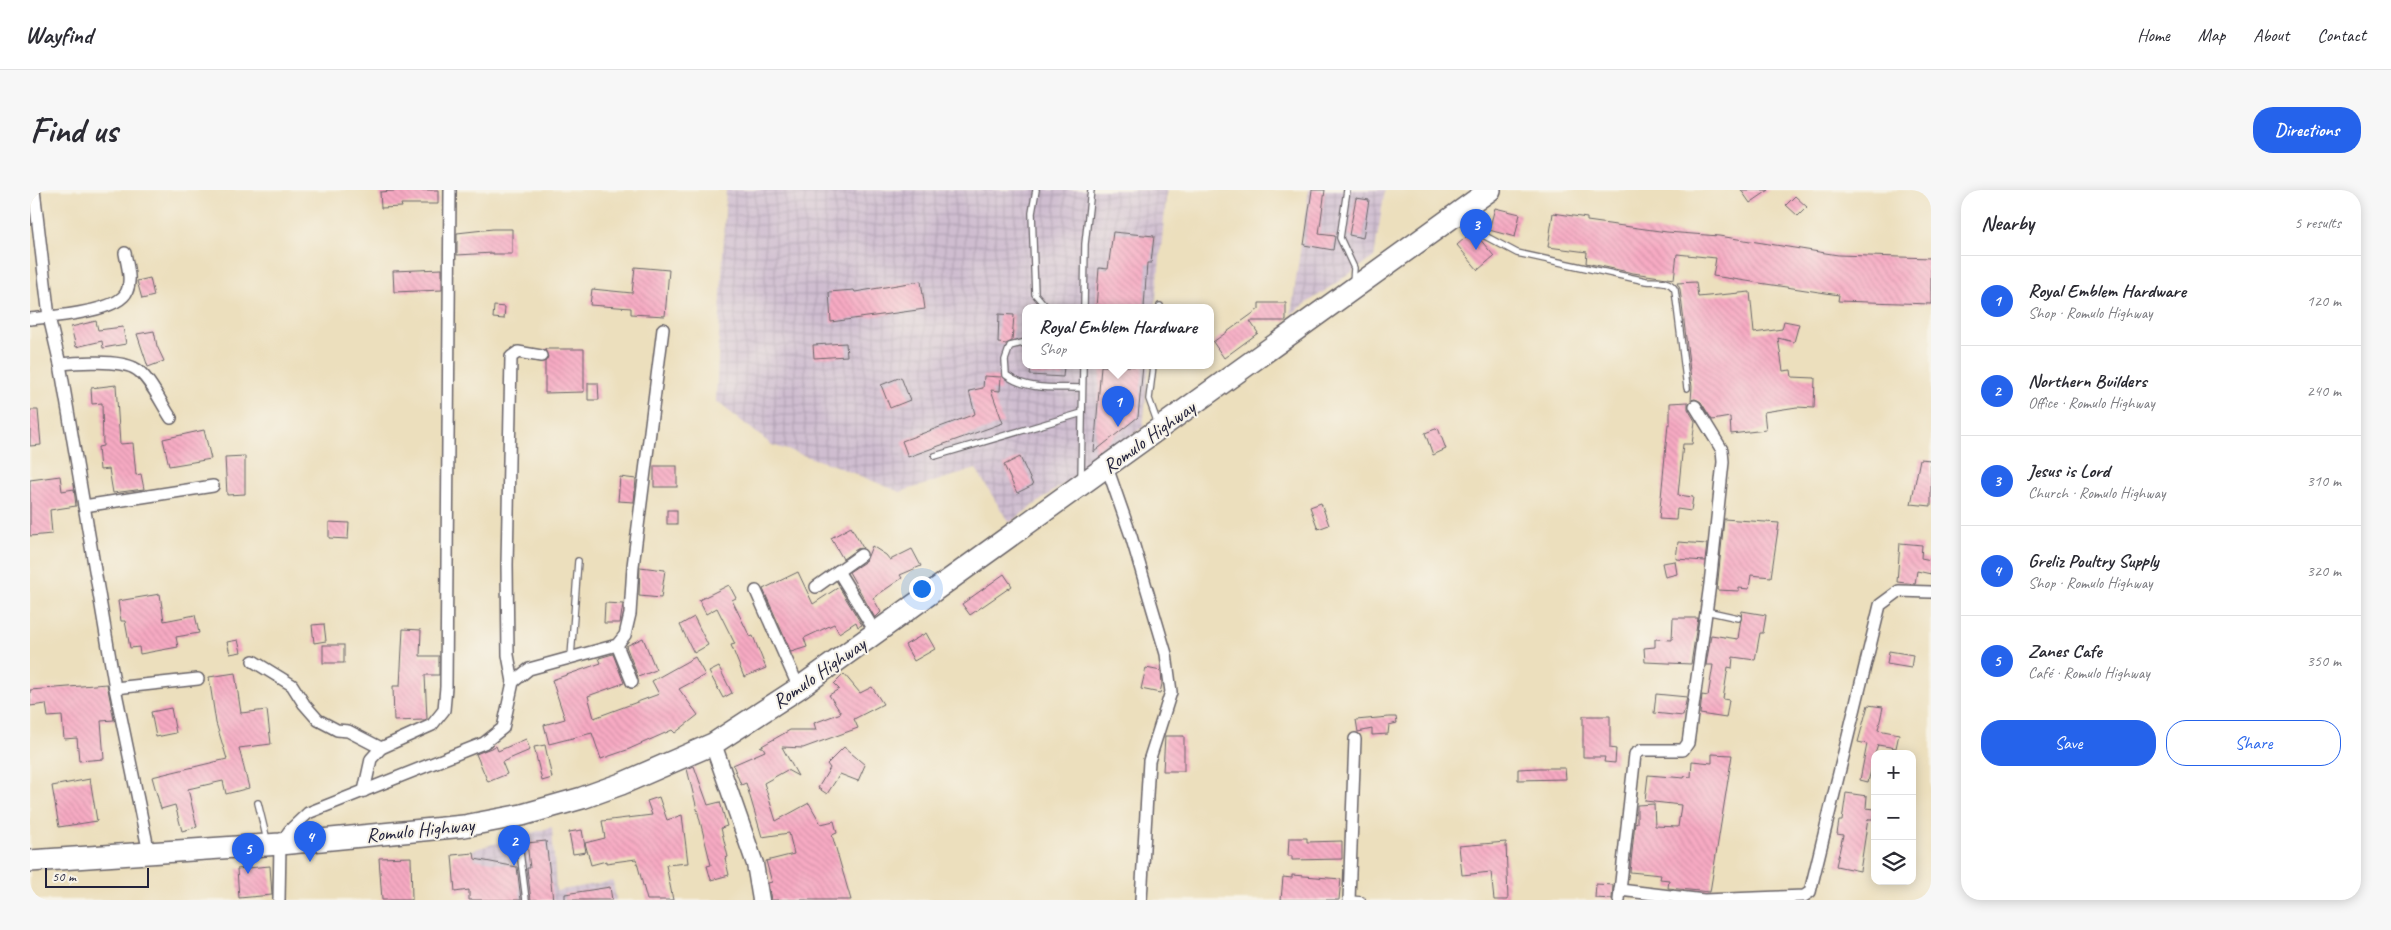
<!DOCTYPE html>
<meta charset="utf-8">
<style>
body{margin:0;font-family:Caveat,sans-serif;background:#f7f7f7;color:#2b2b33}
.controls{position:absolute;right:15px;bottom:15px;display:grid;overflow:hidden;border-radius:10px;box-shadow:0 2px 12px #0003}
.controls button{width:45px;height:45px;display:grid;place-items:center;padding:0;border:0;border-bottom:1px solid #e1e1e2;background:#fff;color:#2b2b33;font:25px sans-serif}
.scale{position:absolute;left:15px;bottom:12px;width:104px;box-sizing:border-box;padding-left:5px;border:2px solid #22223b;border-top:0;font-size:14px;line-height:18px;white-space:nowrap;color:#22223b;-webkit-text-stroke:4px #f7f3e8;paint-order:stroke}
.you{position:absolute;left:891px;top:398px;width:18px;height:18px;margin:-12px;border:4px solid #fff;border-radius:50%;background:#1a73e8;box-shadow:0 0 0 8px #1a73e833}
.badge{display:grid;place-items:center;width:32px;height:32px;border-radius:50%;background:#2563eb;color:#fff;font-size:16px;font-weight:700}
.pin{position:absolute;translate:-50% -41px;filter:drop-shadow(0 1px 2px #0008)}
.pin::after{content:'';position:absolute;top:26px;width:18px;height:15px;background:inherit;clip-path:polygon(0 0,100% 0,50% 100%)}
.popup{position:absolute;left:992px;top:114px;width:192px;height:65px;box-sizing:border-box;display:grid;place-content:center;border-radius:10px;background:#fff;filter:drop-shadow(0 1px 4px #0005);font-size:16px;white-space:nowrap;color:#7c7c81}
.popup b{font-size:19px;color:#2b2b33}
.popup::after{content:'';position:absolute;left:50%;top:100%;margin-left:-10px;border:10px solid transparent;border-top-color:#fff}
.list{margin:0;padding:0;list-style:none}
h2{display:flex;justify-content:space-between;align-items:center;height:65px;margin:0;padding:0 20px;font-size:21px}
h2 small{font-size:16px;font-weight:400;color:#7c7c81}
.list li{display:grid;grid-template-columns:32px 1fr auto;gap:15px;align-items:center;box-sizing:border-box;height:90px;padding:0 20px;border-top:1px solid #e1e1e2}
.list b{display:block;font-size:19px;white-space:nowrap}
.list p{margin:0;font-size:16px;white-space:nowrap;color:#7c7c81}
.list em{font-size:16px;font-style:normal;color:#7c7c81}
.actions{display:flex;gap:10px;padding:15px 20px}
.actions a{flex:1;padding:11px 0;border:1px solid #2563eb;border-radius:20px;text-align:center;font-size:18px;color:#2563eb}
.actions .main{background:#2563eb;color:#fff}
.icon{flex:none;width:28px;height:28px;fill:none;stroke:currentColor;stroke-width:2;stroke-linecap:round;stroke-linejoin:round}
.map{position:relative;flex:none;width:1901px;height:710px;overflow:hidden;border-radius:20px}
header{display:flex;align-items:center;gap:30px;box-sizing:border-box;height:70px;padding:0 25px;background:#fff;border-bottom:1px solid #e1e1e2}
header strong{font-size:24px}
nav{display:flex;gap:28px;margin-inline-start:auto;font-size:18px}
.intro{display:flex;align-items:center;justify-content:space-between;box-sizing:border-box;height:120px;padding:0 30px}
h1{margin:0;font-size:35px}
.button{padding:12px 22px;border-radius:20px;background:#2563eb;color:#fff;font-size:18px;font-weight:700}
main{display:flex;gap:30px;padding:0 30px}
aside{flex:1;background:#fff;border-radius:20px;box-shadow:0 2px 12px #0003}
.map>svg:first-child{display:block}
.industrial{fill:url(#industrial-grid)}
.building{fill:url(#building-back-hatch)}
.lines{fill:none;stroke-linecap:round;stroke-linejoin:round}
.lane-casing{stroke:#696468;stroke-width:8}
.street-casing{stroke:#696468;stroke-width:14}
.secondary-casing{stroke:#696468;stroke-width:19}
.highway-casing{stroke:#696468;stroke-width:24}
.lane{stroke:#fff;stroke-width:5.5}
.street{stroke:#fff;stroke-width:11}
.secondary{stroke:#fff;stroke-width:16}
.highway{stroke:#fff;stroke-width:21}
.labels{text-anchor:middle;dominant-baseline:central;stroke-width:4;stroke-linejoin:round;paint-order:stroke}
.street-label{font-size:20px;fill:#22223b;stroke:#f7f3e8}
</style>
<header>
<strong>Wayfind</strong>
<nav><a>Home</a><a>Map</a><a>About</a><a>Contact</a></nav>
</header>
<div class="intro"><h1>Find us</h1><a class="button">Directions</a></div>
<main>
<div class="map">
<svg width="1901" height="710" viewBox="0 0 1901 710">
<defs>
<pattern id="industrial-grid" width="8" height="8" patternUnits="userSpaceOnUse" patternTransform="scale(1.25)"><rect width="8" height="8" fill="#cfbdd0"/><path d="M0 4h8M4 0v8" fill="none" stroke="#b1a2b4"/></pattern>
<pattern id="building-back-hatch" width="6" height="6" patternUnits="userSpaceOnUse" patternTransform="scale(1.25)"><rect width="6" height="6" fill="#f7aac3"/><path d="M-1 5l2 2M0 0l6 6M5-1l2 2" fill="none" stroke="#d392a8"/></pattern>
</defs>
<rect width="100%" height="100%" fill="#f7f3e8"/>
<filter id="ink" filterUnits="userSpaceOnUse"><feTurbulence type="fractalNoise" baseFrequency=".02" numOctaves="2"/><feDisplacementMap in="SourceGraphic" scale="10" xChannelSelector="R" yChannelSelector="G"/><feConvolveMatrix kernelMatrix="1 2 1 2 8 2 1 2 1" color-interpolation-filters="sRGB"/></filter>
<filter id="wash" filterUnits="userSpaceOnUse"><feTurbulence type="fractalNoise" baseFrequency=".0096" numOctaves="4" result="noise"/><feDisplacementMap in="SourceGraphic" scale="20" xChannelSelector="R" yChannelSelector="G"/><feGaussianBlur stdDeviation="1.12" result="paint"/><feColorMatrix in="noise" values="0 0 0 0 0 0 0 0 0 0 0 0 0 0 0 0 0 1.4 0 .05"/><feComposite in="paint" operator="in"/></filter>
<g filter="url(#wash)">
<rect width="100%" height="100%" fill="#ecdfbd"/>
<g class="industrial">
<path d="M696 0H1137L1125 118H996V176H1119L1113 237 979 333 946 279 870 302 803 275 742 255 686 211Z"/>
<path d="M1279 0H1355L1344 67 1261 124Z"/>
<path d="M522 637 526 701 583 691 586 710H448L442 660Z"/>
</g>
<g id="blocks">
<g class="building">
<path d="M375 0H408V14H371L372 17 351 18 350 2Z"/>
<path d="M1282 0H1295L1289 44 1305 46 1303 60 1274 55Z"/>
<path d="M1711 0H1739L1720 13Z"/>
<path d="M1765 6 1777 17 1768 26 1756 15Z"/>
<path d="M1326 8 1339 10 1333 48 1319 45Z"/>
<path d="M1465 18 1490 24 1485 47 1459 40Z"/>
<path d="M1523 23 1557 28V31L1637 42 1689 46 1808 65 1901 68V114L1808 111 1809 105 1683 86 1686 68 1647 64 1644 89 1603 83 1556 73 1557 62 1518 57Z"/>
<path d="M463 39H482V64H463V63L427 65V43Z"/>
<path d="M1443 41 1464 66 1448 80 1427 55Z"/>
<path d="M1083 42 1124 46 1121 73H1117L1114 118H1066L1069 78 1078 79Z"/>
<path d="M605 77 639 80 635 126 601 124V118L560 115 562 99 602 103Z"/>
<path d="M412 79V100L364 102 363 81Z"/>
<path d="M120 88 124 106 112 109 107 91Z"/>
<path d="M891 91 895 119 801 132 799 102 824 100 825 102Z"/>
<path d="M1666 92 1668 107 1720 102 1724 143 1752 139 1754 131 1769 134 1764 152 1748 148 1753 181 1761 180 1762 187 1785 188 1784 218 1767 217 1734 222 1736 240 1701 244 1700 227 1682 230 1671 212 1665 209 1661 210 1662 197 1650 99 1647 93Z"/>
<path d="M1229 113H1256V131H1220L1228 143 1194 168 1183 152 1229 119Z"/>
<path d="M464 116 475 117 474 129 463 128Z"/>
<path d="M969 124 984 125 982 151 976 154 968 153Z"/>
<path d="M66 131 68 140 93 137 96 154 73 158 72 151 46 157 41 137Z"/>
<path d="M124 141 127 156 134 171 118 177 107 144Z"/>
<path d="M816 153 817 166 784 168 783 155Z"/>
<path d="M515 159H554V202L515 203V172L518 167Z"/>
<path d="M1001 176H1034L1033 187 1000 185Z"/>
<path d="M1071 176H1113L1108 227 1064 262Z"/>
<path d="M954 186 971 187 970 201 961 200 973 233 878 267 872 251 945 224 939 201 953 198Z"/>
<path d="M871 187 880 210 860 218 851 195Z"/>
<path d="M558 193H568L569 210H558Z"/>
<path d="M86 195 90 254 103 253 106 285 111 284 114 299 83 303 79 279 70 280 68 257 73 256 72 213 62 214 61 198Z"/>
<path d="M1658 212V219L1665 231 1662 254H1653L1648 305 1663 307 1661 321 1647 319 1646 330 1629 329 1638 234H1640V213Z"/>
<path d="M0 220H8L11 255 0 256Z"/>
<path d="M1408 238 1416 259 1403 265 1395 243Z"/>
<path d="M174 240 181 269 139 276 133 249Z"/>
<path d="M215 266V304L197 305 195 267Z"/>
<path d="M990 267 1003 295 987 303 974 275Z"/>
<path d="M1890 269 1901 270V316L1881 314Z"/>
<rect x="624" y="276" width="23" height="21"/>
<path d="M30 286 32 301 44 299 46 316 20 320 22 344 0 346V290Z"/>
<path d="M590 287 606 289 604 312 588 311Z"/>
<path d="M1291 313 1299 335 1288 339 1280 317Z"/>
<rect x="637" y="320" width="10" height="14"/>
<path d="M1694 329 1749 333 1741 387 1721 385 1719 399 1709 398V401L1687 400Z"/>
<path d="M299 332 319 333 318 349 299 348Z"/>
<path d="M821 337 833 358 827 359 813 369 801 348Z"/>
<path d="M1648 352 1677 354 1675 371 1646 369Z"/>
<path d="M1870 353 1892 355 1891 368 1901 370V384L1887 381 1885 394 1867 392Z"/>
<path d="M842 356 856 365 860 370 882 359 891 376 870 385 872 388 843 408 851 422 845 428 819 382 836 371Z"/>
<path d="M1645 371 1647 384 1635 387 1632 373Z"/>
<path d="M610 377 635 380 631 408 609 406Z"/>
<path d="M768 382 783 414 809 397 832 435 828 437 826 432 809 443 804 434 774 448 777 457 761 462 733 399Z"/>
<path d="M974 384 982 396 940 425 932 414Z"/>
<path d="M699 395 706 408 702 410 720 447 723 446 736 478 714 487 701 455 705 454 687 418 676 424 669 410Z"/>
<path d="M130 404 134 431 165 425 169 443 146 447 148 457 110 464 109 457 100 458 95 431H91L88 411Z"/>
<path d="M575 413 593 414 590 433H574Z"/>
<path d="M1712 421 1736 425 1733 443H1730L1725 470 1703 467 1702 478 1698 477 1693 509 1699 510 1696 528 1670 524 1672 505 1678 506 1683 475H1676L1681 445 1708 449Z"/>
<path d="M664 427 678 455 664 463 650 435Z"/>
<path d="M1643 428H1668L1661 474 1615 472 1614 458 1625 457V449L1642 450Z"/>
<path d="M294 434 296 451 284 453 282 435Z"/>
<path d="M373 439 391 440 390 466H409V485H395L397 529 394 530 364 531 363 496H370Z"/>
<path d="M896 443 905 459 884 471 875 455Z"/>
<path d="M613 448 626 480 608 487 596 456Z"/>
<path d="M208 450 211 462 200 464 197 452Z"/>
<rect x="293" y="455" width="21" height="18"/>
<path d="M1859 461 1883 465 1881 478 1857 474Z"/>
<path d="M583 464 594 493 558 506 564 528 629 504 622 491 665 467 675 485 649 499 668 525 645 543 642 540 597 560 571 569 562 543 519 554 514 535 535 529 522 490 571 473 569 468Z"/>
<path d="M689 477 702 503 693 508 679 482Z"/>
<path d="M1116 478 1131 481 1132 494 1130 503 1111 499Z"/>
<path d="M205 483 211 523 237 520 241 554 209 558 219 598 196 604 193 591 158 599 167 637 152 641 145 615 131 619 122 587 197 569 186 533 179 487Z"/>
<path d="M814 484 830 503 842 497 853 514 824 529 828 538 773 558 752 557 768 586 757 580 734 593 746 631 779 613 791 634 804 631 807 643 802 645 821 710H741L738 693 742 692 736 671 764 664 759 643 732 647 716 593 711 595 703 575 735 561 733 557H730L760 540H786L784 533 811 523 799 505 809 499 804 494Z"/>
<path d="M77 494 84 530 71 531 74 569 49 571 47 548 34 549 32 526 18 527 16 514 0 516V500Z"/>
<path d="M1626 504 1657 507 1653 526 1624 523Z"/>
<path d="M1838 515 1853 517 1848 540 1869 544 1866 558 1848 555 1845 564V578L1842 577 1838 592 1830 590 1837 554 1828 552Z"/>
<path d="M141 518 146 543 126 547 121 522Z"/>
<path d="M1553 526H1580V558L1586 559 1585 573 1574 572 1575 567H1553Z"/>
<path d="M1359 527H1366L1367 533 1359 535 1358 544 1342 545V539L1328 542 1326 530Z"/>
<path d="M1135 546H1154V581H1133Z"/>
<path d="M496 549 500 560 472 572 477 584 458 592 446 564 466 556 468 561Z"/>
<path d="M515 555 522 588 512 591 504 557Z"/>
<path d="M814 557 835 575 828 591 810 584 797 604 788 598 800 578 797 574Z"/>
<path d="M1682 564 1702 565 1680 702 1638 698 1639 690 1630 689 1631 685 1600 682 1605 632 1607 633V615L1624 614 1625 636 1648 637 1651 615 1615 611 1618 585 1654 588 1655 586 1661 587 1662 571 1682 573Z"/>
<path d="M664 576 678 615 690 612 697 636 691 638 698 667 695 668 699 685 681 690 677 676 681 675 657 579Z"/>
<path d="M1509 578H1535L1536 589 1488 590V579Z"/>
<path d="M60 589 67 631 29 637 22 596Z"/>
<path d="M1816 603 1837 606 1836 618 1845 619 1844 629H1838L1830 681 1806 676 1813 645 1807 644 1809 631H1812Z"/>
<path d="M629 607 637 630 652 625 658 673 636 675 643 710H617L606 669 576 673V671L561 675 555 653 575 648 572 631 622 625 617 611Z"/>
<path d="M552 640 556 662 543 664 539 642Z"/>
<path d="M1259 648H1277V652L1312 651V669L1262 670V666H1258Z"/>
<path d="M516 651 523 710H501L497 678H500L497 653Z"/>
<path d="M1476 652 1478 710H1464L1461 682 1432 685 1429 656Z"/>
<path d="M444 663 445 669 487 677 491 710H439V700L425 702 422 665Z"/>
<path d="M381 667 382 710H352L349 668Z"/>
<path d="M240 676 242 705 209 708 207 679Z"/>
<path d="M1262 685 1311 689 1309 710H1251L1253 687 1262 688Z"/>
<path d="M1566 694 1583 695 1582 709 1565 708Z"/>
<path d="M580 697 582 710H535V704Z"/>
</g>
</g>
</g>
<g filter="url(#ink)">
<use href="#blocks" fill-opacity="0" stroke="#696468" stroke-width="1"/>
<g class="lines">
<defs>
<g id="lane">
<path d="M1006 0 1002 23 1005 104 1017 118"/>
<path d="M1317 0 1310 48 1324 78 1323 92"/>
<path d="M1439 21 1455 46 1487 63 1616 91C1626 92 1639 89 1645 100L1657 198"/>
<path d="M1054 118 1055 54 1061 0"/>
<path d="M1130 118V116"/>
<path d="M996 152 980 156 975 170 976 185C997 201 1027 197 1052 198"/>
<path d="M1123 176 1119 209 1128 234"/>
<path d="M905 266 1052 223"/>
<path d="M1051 289 1053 176"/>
<path d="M1676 421 1708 428"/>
<path d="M541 467 548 371"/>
<path d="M228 613 237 650"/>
<path d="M482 632 489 654 496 710"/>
<path d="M1320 709 1332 710"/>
</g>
<g id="street">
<path d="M4 0 19 127 30 174 85 498 119 663"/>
<path d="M0 129C20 127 89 122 97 101 102 90 97 75 95 63"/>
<path d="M30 174C47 172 89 170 104 178 118 184 132 215 141 228"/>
<path d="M1077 277 1101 346 1136 464 1141 502 1119 571 1111 710"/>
<path d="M54 316 183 296"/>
<path d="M808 381 846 443"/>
<path d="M786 397 831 365"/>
<path d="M726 401 769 498"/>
<path d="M587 455 602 492"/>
<path d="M223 471 262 495 274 514 288 530 307 540 318 541 351 558"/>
<path d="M483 492 478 465 477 375 481 167 488 162 511 166"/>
<path d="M85 498 168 489"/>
<path d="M334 601 341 569 351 558 402 535 414 520 416 497 420 0"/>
<path d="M1590 700 1674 710 1774 706 1780 702 1850 415 1869 401 1901 402"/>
<path d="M249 710 250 654 260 640 278 623 454 553 473 538 483 492 499 479 587 455 595 445 600 424 603 376 633 139"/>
<path d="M1319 710 1325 549"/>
<path d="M1589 710 1605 564 1612 560H1653L1658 553 1680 394 1693 272 1692 260 1665 216"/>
</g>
<path id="secondary" d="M683 554 725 674 731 710"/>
<path id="highway" d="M0 671 250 654 434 636 492 625 552 608 591 594 683 554 769 498 1460 0"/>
</defs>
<use href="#lane" class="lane-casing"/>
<use href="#street" class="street-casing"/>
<use href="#secondary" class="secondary-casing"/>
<use href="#highway" class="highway-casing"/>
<use href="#lane" class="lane"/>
<use href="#street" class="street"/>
<use href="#secondary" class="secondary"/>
<use href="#highway" class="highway"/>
</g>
</g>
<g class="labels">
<g class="street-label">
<text transform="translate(1119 247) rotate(-36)">Romulo Highway</text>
<text transform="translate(789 483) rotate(-35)">Romulo Highway</text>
<text transform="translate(390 640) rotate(-6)">Romulo Highway</text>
</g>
</g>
</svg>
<div class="controls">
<button>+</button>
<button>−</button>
<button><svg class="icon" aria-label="layers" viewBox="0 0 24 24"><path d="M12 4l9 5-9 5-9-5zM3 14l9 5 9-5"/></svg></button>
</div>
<div class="scale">50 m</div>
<div class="you"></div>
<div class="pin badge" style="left:1088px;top:237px">1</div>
<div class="popup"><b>Royal Emblem Hardware</b>Shop</div>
<div class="pin badge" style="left:484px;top:676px">2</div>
<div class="pin badge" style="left:1446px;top:60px">3</div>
<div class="pin badge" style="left:280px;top:672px">4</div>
<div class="pin badge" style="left:218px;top:684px">5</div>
</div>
<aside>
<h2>Nearby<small>5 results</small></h2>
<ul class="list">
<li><span class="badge">1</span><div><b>Royal Emblem Hardware</b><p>Shop · Romulo Highway</p></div><em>120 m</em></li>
<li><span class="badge">2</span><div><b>Northern Builders</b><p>Office · Romulo Highway</p></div><em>240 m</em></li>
<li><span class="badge">3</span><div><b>Jesus is Lord</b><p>Church · Romulo Highway</p></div><em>310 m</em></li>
<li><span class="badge">4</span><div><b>Greliz Poultry Supply</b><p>Shop · Romulo Highway</p></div><em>320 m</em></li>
<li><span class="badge">5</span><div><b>Zanes Cafe</b><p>Café · Romulo Highway</p></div><em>350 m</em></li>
</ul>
<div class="actions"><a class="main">Save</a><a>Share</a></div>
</aside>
</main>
